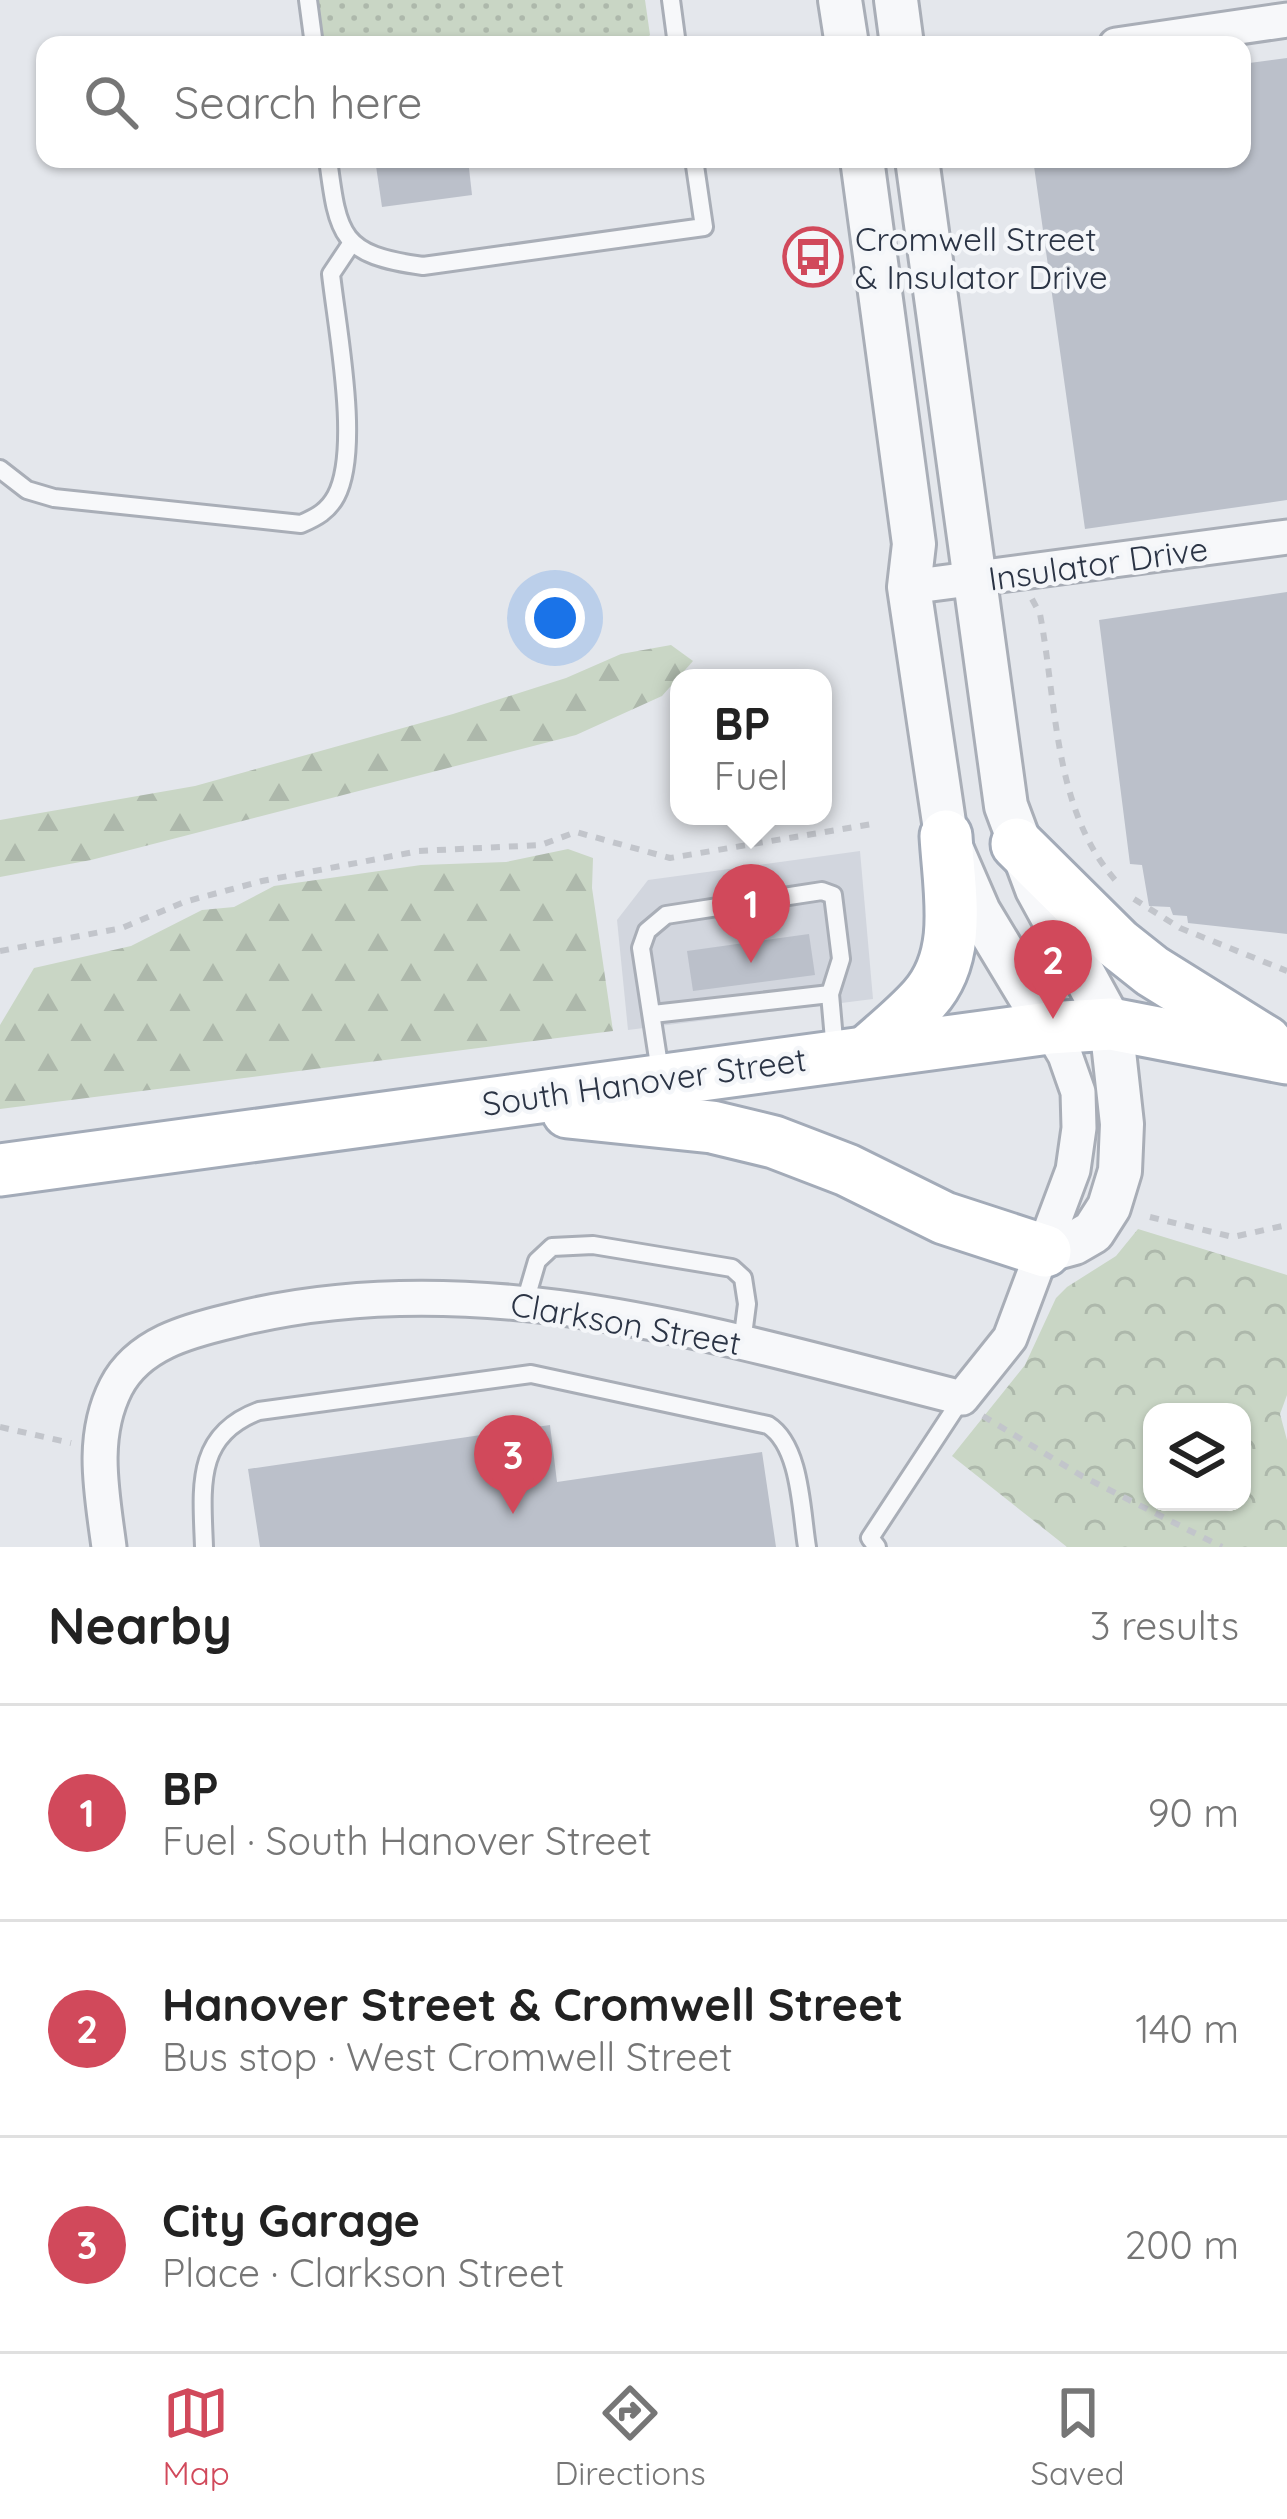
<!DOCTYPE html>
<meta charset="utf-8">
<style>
body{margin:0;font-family:Quicksand,sans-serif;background:#f6f6f6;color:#222}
.controls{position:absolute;right:36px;bottom:36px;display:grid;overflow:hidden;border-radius:24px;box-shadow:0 3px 9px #0004}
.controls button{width:108px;height:108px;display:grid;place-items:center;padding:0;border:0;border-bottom:3px solid #e0e0e0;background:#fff;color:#222;font:60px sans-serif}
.you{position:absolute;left:555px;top:618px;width:42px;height:42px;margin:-30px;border:9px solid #fff;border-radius:50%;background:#1a73e8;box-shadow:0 0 0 18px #1a73e833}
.badge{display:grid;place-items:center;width:78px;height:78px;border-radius:50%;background:#d1495b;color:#fff;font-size:39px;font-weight:700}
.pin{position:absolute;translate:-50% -99px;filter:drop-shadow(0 3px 6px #0008)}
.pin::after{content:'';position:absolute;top:63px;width:42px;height:36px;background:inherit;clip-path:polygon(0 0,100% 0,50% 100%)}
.popup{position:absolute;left:670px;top:669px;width:162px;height:156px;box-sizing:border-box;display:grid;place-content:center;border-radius:24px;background:#fff;filter:drop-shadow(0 3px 9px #0005);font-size:39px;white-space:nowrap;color:#767676}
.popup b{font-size:45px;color:#222}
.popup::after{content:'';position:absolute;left:50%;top:100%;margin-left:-24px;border:24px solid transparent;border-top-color:#fff}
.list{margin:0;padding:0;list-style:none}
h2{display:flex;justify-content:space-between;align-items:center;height:156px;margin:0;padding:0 48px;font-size:51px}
h2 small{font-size:39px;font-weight:400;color:#767676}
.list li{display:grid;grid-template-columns:78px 1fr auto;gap:36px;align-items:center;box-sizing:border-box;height:216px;padding:0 48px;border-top:3px solid #e0e0e0}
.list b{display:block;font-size:45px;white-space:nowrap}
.list p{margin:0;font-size:39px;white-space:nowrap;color:#767676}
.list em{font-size:39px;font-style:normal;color:#767676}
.icon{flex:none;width:66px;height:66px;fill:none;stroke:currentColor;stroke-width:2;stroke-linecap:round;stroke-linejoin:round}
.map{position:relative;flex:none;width:1287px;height:1547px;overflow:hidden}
.search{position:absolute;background:#fff;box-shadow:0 3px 9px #0004;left:36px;right:36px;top:36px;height:132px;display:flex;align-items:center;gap:30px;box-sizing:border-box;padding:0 42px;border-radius:24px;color:#767676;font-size:45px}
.sheet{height:804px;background:#fff}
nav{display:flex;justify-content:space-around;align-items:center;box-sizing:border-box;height:168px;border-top:3px solid #e0e0e0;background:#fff;font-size:33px;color:#767676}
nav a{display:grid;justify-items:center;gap:6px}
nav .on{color:#d1495b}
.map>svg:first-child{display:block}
.built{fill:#d2d6de}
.grass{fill:url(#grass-dots)}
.forest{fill:url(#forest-firs)}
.park{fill:url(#park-crowns);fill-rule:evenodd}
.building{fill:#bbc0ca}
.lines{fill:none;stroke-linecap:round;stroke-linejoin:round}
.service-casing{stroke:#a9aeb7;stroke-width:22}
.minor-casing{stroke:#a9aeb7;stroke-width:39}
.tertiary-casing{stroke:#a9aeb7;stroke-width:48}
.primary-casing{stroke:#a3abb8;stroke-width:57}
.path{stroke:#c2c5cb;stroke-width:6;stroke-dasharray:9 9;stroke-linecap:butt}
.service{stroke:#f7f8fa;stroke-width:16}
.minor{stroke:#f7f8fa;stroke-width:33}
.tertiary{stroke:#f7f8fa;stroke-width:42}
.primary{stroke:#fff;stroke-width:51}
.labels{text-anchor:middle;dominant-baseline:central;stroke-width:9;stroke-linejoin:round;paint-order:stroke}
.poi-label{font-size:33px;fill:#2b3445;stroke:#f4f6f9;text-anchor:start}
.street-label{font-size:33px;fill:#2b3445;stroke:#f4f6f9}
</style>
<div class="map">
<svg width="1287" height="1547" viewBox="0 0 1287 1547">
<defs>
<pattern id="grass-dots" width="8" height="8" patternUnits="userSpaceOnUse" patternTransform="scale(3)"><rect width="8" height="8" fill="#c9d6c5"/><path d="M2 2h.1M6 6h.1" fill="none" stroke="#adb8ab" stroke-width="1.8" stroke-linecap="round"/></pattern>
<pattern id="forest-firs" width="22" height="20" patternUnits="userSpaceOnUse" patternTransform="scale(3)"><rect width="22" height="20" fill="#c9d6c5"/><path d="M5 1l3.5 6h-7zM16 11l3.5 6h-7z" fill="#adb8ab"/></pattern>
<pattern id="park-crowns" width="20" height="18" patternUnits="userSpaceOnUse" patternTransform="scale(3)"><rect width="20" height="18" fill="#c9d6c5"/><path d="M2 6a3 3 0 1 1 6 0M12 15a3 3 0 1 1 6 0" fill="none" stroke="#adb8ab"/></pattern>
</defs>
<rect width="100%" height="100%" fill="#e4e7ec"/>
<path class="built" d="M860 851 873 999 628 1030 617 920 648 880Z"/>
<path class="grass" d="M318 0H645L650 35 640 45H323Z"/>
<g class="forest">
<path d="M671 645 693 661 662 696 576 735 91 860 0 877V820L195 786 453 714 566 678 621 654Z"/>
<path d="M568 849 593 858 592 888 613 1031 0 1109V1025L34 968 131 946 202 910 234 907 274 886 421 865 506 862Z"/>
</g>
<path class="park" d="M1138 1229 1287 1275V1395L1280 1414 1287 1440V1547H1067L952 1456 1025 1365 1056 1298 1067 1287 1116 1256ZM1152 1412H1242V1502H1152Z"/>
<g class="building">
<path d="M1287 58V500L1085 529 1033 159H1242V64Z"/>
<path d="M375 159H468L472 195 382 207Z"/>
<path d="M1287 592V934L1188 923 1187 916 1173 915 1170 907 1149 906 1142 865 1130 864 1099 620Z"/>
<path d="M809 934 815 975 693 991 687 951Z"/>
<path d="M550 1425 557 1482 762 1452 776 1547H260L248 1469Z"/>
</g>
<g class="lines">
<defs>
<g id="service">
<path d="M308 0 314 45"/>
<path d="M671 0 677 45"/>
<path d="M328 159C338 237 341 255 423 266L704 227 694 159"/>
<path d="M0 469 27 490 54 498 301 524C317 517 328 511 336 496 361 449 337 329 331 274L351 244"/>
<path d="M653 1014 830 994"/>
<path d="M661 1078 641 948 647 931 666 915 822 891 833 895 841 959 830 994 835 1051"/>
<path d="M525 1302 537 1261 552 1247 593 1245 732 1268 743 1278 747 1304 742 1343"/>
<path d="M204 1547C202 1488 194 1435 259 1411L531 1374 768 1425C801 1446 801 1511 807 1547"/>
<path d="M877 1547 870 1538 962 1398"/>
</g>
<g id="minor">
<path d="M1116 45 1287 20"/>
<path d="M909 587 1287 537"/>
<path d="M109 1547C102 1493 90 1438 116 1387 138 1344 188 1331 230 1321 476 1258 723 1338 962 1398L1010 1338 1073 1170 1079 1128 1078 1092 1065 1055 1049 1028"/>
</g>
<g id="tertiary">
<path d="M840 0 847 45"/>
<path d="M896 0 902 45"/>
<path d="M862 159 914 544 909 587 946 836 979 912 1049 1028"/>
<path d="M917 159 1006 806 1037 889 1111 1024 1122 1124 1120 1171 1109 1207 1093 1232 1074 1243 1045 1251"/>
</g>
<g id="primary">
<path d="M1017 844 1118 944 1152 971 1266 1042"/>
<path d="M868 1051C887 1034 907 1018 924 999 964 955 949 890 946 836"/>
<path d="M568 1112 712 1127 774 1142 847 1170 944 1218 1045 1251"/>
<path d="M0 1170 1049 1028 1111 1024 1287 1058"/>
</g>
</defs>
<use href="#service" class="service-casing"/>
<use href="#minor" class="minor-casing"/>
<use href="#tertiary" class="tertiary-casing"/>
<use href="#primary" class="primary-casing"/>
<g class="path">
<path d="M1032 599 1040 614C1057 703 1053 810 1116 881"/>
<path d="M1134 899 1180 928 1287 971"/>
<path d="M0 951 122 928 184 902 262 881 419 851 541 845 576 832 670 858 872 824"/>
<path d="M1150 1217 1233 1237 1287 1225"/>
<path d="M983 1416 1082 1476 1222 1547"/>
<path d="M0 1427 71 1443"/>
</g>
<use href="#service" class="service"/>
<use href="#minor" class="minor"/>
<use href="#tertiary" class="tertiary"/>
<use href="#primary" class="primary"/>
</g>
<defs>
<symbol id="bus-ring" viewBox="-11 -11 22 22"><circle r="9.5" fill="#f4f6f9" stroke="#d1495b" stroke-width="1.5"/><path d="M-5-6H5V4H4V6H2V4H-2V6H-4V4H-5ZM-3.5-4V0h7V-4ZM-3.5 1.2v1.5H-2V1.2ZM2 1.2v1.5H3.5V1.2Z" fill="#d1495b"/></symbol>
</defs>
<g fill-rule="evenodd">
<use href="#bus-ring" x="780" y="224" width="66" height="66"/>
</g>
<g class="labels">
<g class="poi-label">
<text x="855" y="238">Cromwell Street<tspan x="855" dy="38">&amp; Insulator Drive</tspan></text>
</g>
<g class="street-label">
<text transform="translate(1098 563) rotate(-8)">Insulator Drive</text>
<text transform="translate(644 1081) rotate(-8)">South Hanover Street</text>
<text transform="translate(626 1323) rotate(10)">Clarkson Street</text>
</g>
</g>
</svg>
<div class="controls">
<button><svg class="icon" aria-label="layers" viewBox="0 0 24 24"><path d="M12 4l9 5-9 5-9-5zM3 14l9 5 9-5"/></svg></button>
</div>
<div class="you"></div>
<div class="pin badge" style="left:751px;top:963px">1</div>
<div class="popup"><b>BP</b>Fuel</div>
<div class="pin badge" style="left:1053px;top:1019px">2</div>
<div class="pin badge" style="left:513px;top:1514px">3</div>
<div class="search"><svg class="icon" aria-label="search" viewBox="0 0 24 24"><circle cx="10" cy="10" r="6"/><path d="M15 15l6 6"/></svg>Search here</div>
</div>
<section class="sheet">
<h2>Nearby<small>3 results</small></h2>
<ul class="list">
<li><span class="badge">1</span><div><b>BP</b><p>Fuel · South Hanover Street</p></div><em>90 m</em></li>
<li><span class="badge">2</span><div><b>Hanover Street &amp; Cromwell Street</b><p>Bus stop · West Cromwell Street</p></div><em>140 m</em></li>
<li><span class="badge">3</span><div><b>City Garage</b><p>Place · Clarkson Street</p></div><em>200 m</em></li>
</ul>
</section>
<nav>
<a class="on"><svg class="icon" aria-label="map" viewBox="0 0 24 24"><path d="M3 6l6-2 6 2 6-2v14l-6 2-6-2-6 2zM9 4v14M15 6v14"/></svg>Map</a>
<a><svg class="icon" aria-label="directions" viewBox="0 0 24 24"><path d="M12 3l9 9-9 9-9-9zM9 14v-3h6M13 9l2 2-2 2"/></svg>Directions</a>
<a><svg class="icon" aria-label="saved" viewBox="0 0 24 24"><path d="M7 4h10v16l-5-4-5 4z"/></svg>Saved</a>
</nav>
